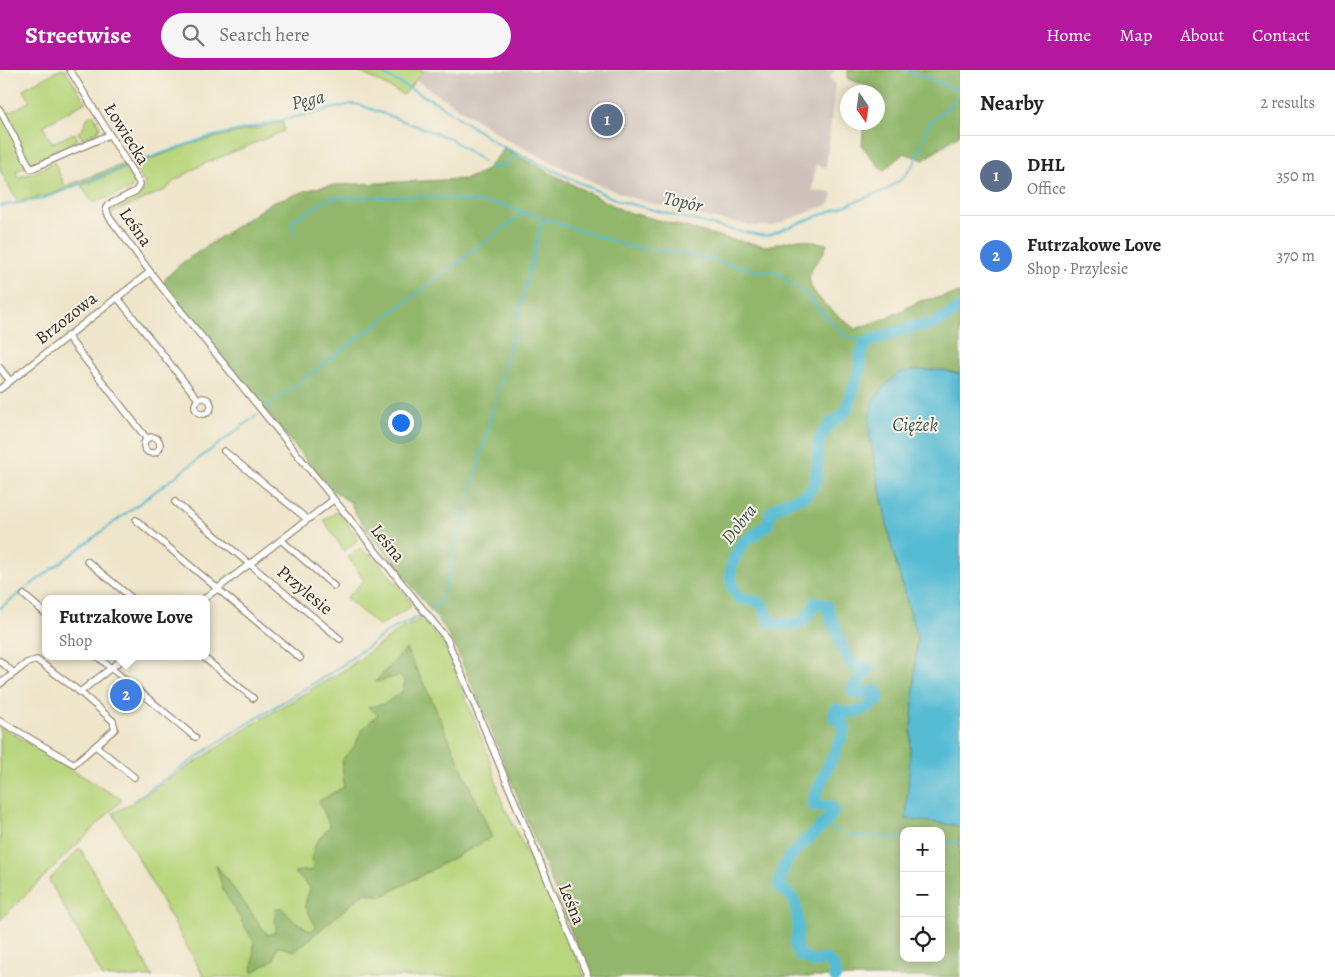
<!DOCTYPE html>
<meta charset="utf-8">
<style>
body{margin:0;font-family:Alegreya,serif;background:#f6f6f6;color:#222}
.controls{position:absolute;right:15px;bottom:15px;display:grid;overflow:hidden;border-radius:10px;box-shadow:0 2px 12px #0003}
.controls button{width:45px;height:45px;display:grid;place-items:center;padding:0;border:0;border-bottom:1px solid #e0e0e0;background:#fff;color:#222;font:25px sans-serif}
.compass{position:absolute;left:840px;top:15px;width:45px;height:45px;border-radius:50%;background:#fff;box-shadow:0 2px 12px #0003;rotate:167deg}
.you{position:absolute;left:400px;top:352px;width:18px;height:18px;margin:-12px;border:4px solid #fff;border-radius:50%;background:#1a73e8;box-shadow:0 0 0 8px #1a73e833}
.badge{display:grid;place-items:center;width:32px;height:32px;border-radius:50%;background:#b5179e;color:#fff;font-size:16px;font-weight:700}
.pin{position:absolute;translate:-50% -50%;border:2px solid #fff;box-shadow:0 1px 5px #0006}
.popup{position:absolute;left:42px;top:525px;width:168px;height:65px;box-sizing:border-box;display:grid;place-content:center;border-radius:10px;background:#fff;filter:drop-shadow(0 1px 4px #0005);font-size:16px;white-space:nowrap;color:#767676}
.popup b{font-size:19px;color:#222}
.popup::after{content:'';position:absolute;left:50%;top:100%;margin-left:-10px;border:10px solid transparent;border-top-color:#fff}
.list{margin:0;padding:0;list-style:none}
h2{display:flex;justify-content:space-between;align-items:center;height:65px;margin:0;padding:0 20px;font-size:21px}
h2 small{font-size:16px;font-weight:400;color:#767676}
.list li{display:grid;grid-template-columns:32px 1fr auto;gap:15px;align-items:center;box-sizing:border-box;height:80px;padding:0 20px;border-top:1px solid #e0e0e0}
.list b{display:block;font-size:19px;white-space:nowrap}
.list p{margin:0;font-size:16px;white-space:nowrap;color:#767676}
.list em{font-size:16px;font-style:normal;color:#767676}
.icon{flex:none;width:28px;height:28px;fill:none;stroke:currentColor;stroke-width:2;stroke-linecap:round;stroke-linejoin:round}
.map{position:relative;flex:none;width:960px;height:907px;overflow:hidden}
header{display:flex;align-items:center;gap:30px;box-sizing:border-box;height:70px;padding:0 25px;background:#b5179e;color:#fff}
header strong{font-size:24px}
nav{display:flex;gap:28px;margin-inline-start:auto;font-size:18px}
.search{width:350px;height:45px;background:#f6f6f6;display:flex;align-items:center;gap:12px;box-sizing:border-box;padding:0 18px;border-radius:28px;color:#767676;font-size:19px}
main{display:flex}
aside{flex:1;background:#fff}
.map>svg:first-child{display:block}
.industrial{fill:#cec1ba}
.green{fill:#b8d67d;stroke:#7a804e}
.forest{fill:#92b76c;stroke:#667045;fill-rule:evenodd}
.water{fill:#56bcd4;stroke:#487379}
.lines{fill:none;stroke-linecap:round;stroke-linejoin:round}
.stream{stroke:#56bcd4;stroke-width:2}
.river{stroke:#56bcd4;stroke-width:12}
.minor-casing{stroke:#958874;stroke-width:8}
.minor{stroke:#fff;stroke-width:5.5}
.labels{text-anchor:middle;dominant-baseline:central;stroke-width:4;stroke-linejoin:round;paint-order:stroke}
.street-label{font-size:18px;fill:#3b2a1e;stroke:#f7f3e8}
.water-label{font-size:19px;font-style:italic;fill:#435655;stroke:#f7f3e8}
</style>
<header>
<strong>Streetwise</strong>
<div class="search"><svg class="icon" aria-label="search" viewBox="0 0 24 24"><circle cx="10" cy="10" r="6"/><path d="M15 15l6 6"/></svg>Search here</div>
<nav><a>Home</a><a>Map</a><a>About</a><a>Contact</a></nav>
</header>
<main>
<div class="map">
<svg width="960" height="907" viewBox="0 0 960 907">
<rect width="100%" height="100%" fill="#f7f3e8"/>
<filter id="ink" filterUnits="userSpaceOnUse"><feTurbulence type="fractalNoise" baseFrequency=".02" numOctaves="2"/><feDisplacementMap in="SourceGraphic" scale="10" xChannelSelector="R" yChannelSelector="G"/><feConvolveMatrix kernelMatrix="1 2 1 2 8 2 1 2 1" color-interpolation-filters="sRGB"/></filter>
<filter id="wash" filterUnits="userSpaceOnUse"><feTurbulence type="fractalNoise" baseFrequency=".0096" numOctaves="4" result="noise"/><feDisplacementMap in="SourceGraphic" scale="20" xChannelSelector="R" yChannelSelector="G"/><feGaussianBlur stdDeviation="1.12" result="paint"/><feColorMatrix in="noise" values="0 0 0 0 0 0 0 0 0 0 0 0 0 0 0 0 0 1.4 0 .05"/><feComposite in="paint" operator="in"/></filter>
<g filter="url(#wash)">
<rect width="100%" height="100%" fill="#efe5ca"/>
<path class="industrial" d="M424 0H835L830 7 835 15 826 97 815 95 812 121 833 123 830 134 772 156H755L701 146 635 129 595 113 507 70 416 10Z"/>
<g class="green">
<path d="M59 0H65L86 32 43 56 52 73 75 63 78 70 49 83 50 87 16 101 18 107 34 103 54 92 65 116 123 94 124 96 46 126 17 131 0 100V32L7 44 30 31 23 19Z"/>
<path d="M356 0H424L404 25Z"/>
<path d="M93 44 100 56 98 61 82 69 78 62 82 60 87 48Z"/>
<path d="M283 52 284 61 201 95 174 111 167 119 112 143 116 134 142 124 145 117 144 112 132 96 196 72Z"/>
<path d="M126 98 135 111 131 119 93 133 81 116Z"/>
<path d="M338 441 356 465V472L344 481 324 450Z"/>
<path d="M360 478 368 485 371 483 411 531 410 537 379 556 346 528 364 510 348 487Z"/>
<path d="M421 549 444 574 488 685 503 734 534 798 543 811 585 907H204L113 743 136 731 261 649 344 600 401 559Z"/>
<path d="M0 656 122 730 0 850Z"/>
<path d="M80 778 153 907H103L49 810Z"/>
</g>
<g class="forest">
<path d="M848 0H960V64L924 90 904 83 883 101 862 76 864 53 878 52V22H867L868 16 848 9Z"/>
<path d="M504 79 624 141 730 169 766 176 799 169 827 174C823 188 817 189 811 200 801 222 841 247 855 259L887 248 920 231 960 223V304L943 300 870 369 892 478 917 567 912 665 924 751 960 756V907H592L576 874 489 654 455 577 444 557 357 446 350 432 329 418 163 215 166 208 179 195 272 132 315 118 335 115 466 109 485 101ZM904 761H941V888H904Z"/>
<path d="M406 579 431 628 492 767 383 826 364 823 295 881 277 876 274 889 252 903 254 872 223 820 216 795 268 865 276 862 275 840 281 837 292 849 311 861 316 857 305 835 310 818 294 802 313 800C311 775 314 775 330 756L319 731 344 717 342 690 354 677 362 660 378 644 368 637 384 634 402 622 405 611 399 606 375 612Z"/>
</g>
<path class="water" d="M914 300H943L960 304V756L906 749 917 567 892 478 870 369 869 350 873 331 883 318 898 303Z"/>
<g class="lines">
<g class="stream">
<path d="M375 0 439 34 497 74 619 131 727 159 766 166 886 120 904 107 914 94 929 54 960 26"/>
<path d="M903 0 960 20"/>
<path d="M132 94 205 68 352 34 360 35 449 68 484 92"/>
<path d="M490 95 493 98H500L517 84"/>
<path d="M0 136 42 129 126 97"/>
<path d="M294 163 292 151 330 128 430 126 502 135 631 177 678 182 764 202 774 200 802 222 844 265 866 272"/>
<path d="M517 250 543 148"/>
<path d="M910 258 912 274"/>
<path d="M264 339 525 142"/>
<path d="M0 538 257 345"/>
<path d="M430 541 437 536 442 528 515 259"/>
<path d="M133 731 229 665 334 601 389 561 422 545"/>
<path d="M823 754 839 762"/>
<path d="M847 765 904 769"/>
<path d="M941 772 960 773"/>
<path d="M778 793 783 796"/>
</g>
<path class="river" d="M835 907 834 897 826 889 815 892 800 885 795 876C799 862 799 840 792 827 789 822 782 821 779 817 783 775 815 772 834 741L831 736H814L813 730 845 659 841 652 835 649 834 643 837 639 843 643 861 641 878 630 879 625 875 621 856 624 852 619 869 599 865 596H853L844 582 826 535 816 532C804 558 796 555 770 553L762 534 750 529H740L734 521 731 511V498L736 485 741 475 767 455 771 442 780 435 806 425 816 412 819 370 830 354 845 343 860 300V287L866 272 915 256 935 254 960 238"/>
</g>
</g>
<g filter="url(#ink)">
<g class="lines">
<defs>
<g id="minor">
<path d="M70 0 140 114 136 121 108 135 106 138 109 147 160 215 447 569 588 907"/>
<path d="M0 40 31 99 109 65"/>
<path d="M117 227 198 329"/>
<path d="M67 266 147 369"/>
<path d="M0 298 10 311"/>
<path d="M0 319 150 202"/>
<circle cx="203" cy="336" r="8"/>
<circle cx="152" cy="375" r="8"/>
<path d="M224 381 307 449"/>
<path d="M175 432 340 569"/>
<path d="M136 450 300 588"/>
<path d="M281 470 334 516"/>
<path d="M87 491 133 529"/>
<path d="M24 525 46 544"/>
<path d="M204 529 333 430"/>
<path d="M127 586 111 598 195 667"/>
<path d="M202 586 253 628"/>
<path d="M0 591 14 603"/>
<path d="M0 614 27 593 37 590 80 622"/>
<path d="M0 651 74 694 115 659 113 651 80 622 111 598 97 586"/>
<path d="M97 677 134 707"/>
</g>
</defs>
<use href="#minor" class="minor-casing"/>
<use href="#minor" class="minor"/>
</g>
</g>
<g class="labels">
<g class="street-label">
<text transform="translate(127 64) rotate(58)">Łowiecka</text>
<text transform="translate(136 157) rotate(55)">Leśna</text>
<text transform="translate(66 248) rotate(-38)">Brzozowa</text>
<text transform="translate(388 473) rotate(51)">Leśna</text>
<text transform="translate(305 520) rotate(40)">Przylesie</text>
<text transform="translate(572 834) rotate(68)">Leśna</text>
</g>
<g class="water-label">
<text transform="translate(308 30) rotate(-13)">Pęga</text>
<text transform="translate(683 132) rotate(13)">Topór</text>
<text x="915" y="355">Ciężek</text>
<text transform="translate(739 454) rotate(-52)">Dobra</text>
</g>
</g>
</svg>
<div class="controls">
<button>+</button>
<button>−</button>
<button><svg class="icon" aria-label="locate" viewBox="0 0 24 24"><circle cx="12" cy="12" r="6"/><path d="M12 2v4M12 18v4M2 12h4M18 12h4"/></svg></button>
</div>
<svg class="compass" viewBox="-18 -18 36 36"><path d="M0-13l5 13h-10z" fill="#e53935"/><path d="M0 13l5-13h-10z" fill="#767676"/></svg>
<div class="you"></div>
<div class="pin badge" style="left:607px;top:50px;background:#5c6f8a">1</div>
<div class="pin badge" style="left:126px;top:625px;background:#3f7fe0">2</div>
<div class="popup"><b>Futrzakowe Love</b>Shop</div>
</div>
<aside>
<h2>Nearby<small>2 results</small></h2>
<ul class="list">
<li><span class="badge" style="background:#5c6f8a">1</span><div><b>DHL</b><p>Office</p></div><em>350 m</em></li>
<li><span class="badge" style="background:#3f7fe0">2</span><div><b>Futrzakowe Love</b><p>Shop · Przylesie</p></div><em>370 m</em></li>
</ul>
</aside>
</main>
